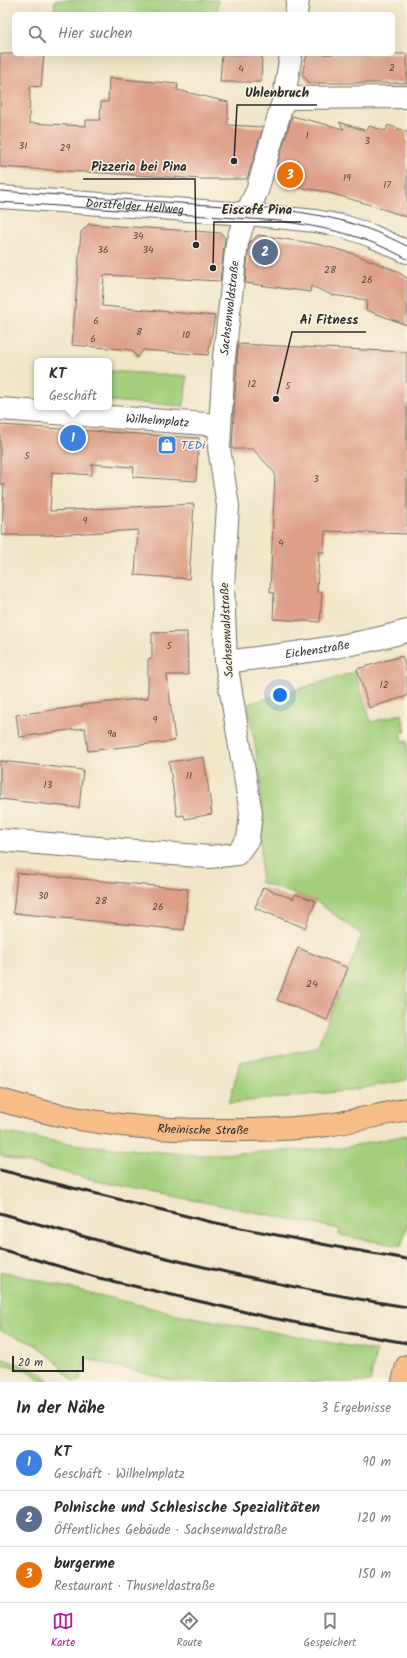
<!DOCTYPE html>
<html lang="de">
<meta charset="utf-8">
<style>
body{margin:0;font-family:Kalam,sans-serif;background:#f2f2f3;color:#2b2b33}
.scale{position:absolute;left:12px;bottom:10px;width:72px;box-sizing:border-box;padding-left:4px;border:2px solid #2b2b2b;border-top:0;font-size:11px;line-height:14px;white-space:nowrap;color:#2b2b2b;-webkit-text-stroke:3px #fcf5e5;paint-order:stroke}
.you{position:absolute;left:280px;top:695px;width:14px;height:14px;margin:-10px;border:3px solid #fff;border-radius:50%;background:#1a73e8;box-shadow:0 0 0 6px #1a73e833}
.badge{display:grid;place-items:center;width:26px;height:26px;border-radius:50%;background:#b5179e;color:#fff;font-size:13px;font-weight:700}
.pin{position:absolute;translate:-50% -50%;border:2px solid #fff;box-shadow:0 1px 4px #0006}
.popup{position:absolute;left:34px;top:358px;width:78px;height:52px;box-sizing:border-box;display:grid;place-content:center;border-radius:6px;background:#fff;filter:drop-shadow(0 1px 3px #0005);font-size:13px;white-space:nowrap;color:#7c7c81}
.popup b{font-size:15px;color:#2b2b33}
.popup::after{content:'';position:absolute;left:50%;top:100%;margin-left:-8px;border:8px solid transparent;border-top-color:#fff}
.list{margin:0;padding:0;list-style:none}
h2{display:flex;justify-content:space-between;align-items:center;height:52px;margin:0;padding:0 16px;font-size:17px}
h2 small{font-size:13px;font-weight:400;color:#7c7c81}
.list li{display:grid;grid-template-columns:26px 1fr auto;gap:12px;align-items:center;box-sizing:border-box;height:56px;padding:0 16px;border-top:1px solid #e1e1e2}
.list b{display:block;font-size:15px;white-space:nowrap}
.list p{margin:0;font-size:13px;white-space:nowrap;color:#7c7c81}
.list em{font-size:13px;font-style:normal;color:#7c7c81}
.icon{flex:none;width:22px;height:22px;fill:none;stroke:currentColor;stroke-width:2;stroke-linecap:round;stroke-linejoin:round}
.map{position:relative;flex:none;width:407px;height:1382px;overflow:hidden}
.search{position:absolute;background:#fff;box-shadow:0 4px 16px #0002;left:12px;right:12px;top:12px;height:44px;display:flex;align-items:center;gap:10px;box-sizing:border-box;padding:0 14px;border-radius:6px;color:#7c7c81;font-size:15px}
.sheet{height:220px;background:#fff}
nav{display:flex;justify-content:space-around;align-items:center;box-sizing:border-box;height:56px;border-top:1px solid #e1e1e2;background:#fff;font-size:11px;color:#7c7c81}
nav a{display:grid;justify-items:center;gap:2px}
nav .on{color:#b5179e}
.map>svg:first-child{display:block}
.green{fill:#a3cf7d;stroke:#677d54}
.building{fill:#dd9f88}
.lines{fill:none;stroke-linecap:round;stroke-linejoin:round}
.minor-casing{stroke:#706c62;stroke-width:24}
.major-casing{stroke:#706c62;stroke-width:24}
.minor{stroke:#fff;stroke-width:22}
.major{stroke:#f7bd88;stroke-width:22}
.tram{stroke:#2b2b2b;stroke-width:1}
.rail{stroke:#2b2b2b;stroke-width:3}
.labels{text-anchor:middle;dominant-baseline:central;stroke-width:3;stroke-linejoin:round;paint-order:stroke}
.number-label{font-size:10px;fill:#584842}
.street-label{font-size:12px;fill:#2b2b2b;stroke:#fcf5e5}
.shop-label{font-size:12px;fill:#366cbe;stroke:#fcf5e5;text-anchor:start}
.leader{fill:none;stroke:#2b2b2b;stroke-width:1.5}
.callout-dot{fill:#2b2b2b;stroke:#fcf5e5;stroke-width:1.5}
.callout-label{font-size:13px;text-anchor:middle;font-weight:bold;fill:#2b2b2b;stroke:#fcf5e5;stroke-width:3;stroke-linejoin:round;paint-order:stroke}
</style>
<div class="map">
<svg width="407" height="1382" viewBox="0 0 407 1382">
<rect width="100%" height="100%" fill="#fcf5e5"/>
<filter id="ink" filterUnits="userSpaceOnUse"><feTurbulence type="fractalNoise" baseFrequency=".025" numOctaves="2"/><feDisplacementMap in="SourceGraphic" scale="8" xChannelSelector="R" yChannelSelector="G"/><feConvolveMatrix kernelMatrix="1 2 1 2 8 2 1 2 1" color-interpolation-filters="sRGB"/></filter>
<filter id="wash" filterUnits="userSpaceOnUse"><feTurbulence type="fractalNoise" baseFrequency=".012" numOctaves="4" result="noise"/><feDisplacementMap in="SourceGraphic" scale="16" xChannelSelector="R" yChannelSelector="G"/><feGaussianBlur stdDeviation="0.9" result="paint"/><feColorMatrix in="noise" values="0 0 0 0 0 0 0 0 0 0 0 0 0 0 0 0 0 1.4 0 .05"/><feComposite in="paint" operator="in"/></filter>
<g filter="url(#wash)">
<rect width="100%" height="100%" fill="#f1e6c9"/>
<g class="green">
<path d="M55 0H218L217 14H54Z"/>
<path d="M109 371 187 376 184 406 109 401Z"/>
<path d="M355 672 371 722 401 714 406 731 401 733 403 742 407 741V1080L346 1091 229 1103 240 1062 317 1048 362 935 316 901 261 883V782L248 704Z"/>
<path d="M0 1132 71 1144 196 1155 342 1148 407 1135V1226L401 1246 339 1235 340 1229 102 1182 0 1156Z"/>
<path d="M0 1271 181 1315 376 1351 370 1382H179L86 1359 80 1380 73 1382 58 1363 36 1345 0 1330Z"/>
<path d="M0 1358 39 1371 50 1382H43L29 1371 0 1365Z"/>
</g>
<g id="blocks">
<g class="building">
<path d="M0 54H44L41 87 30 86 29 123 86 126V120H100L101 102H108L109 78 178 84 177 90 228 102V125L263 127 247 179H202L0 167Z"/>
<path d="M222 54H262L261 82H220Z"/>
<path d="M307 54H407V83H309L302 74Z"/>
<path d="M292 116 344 129 339 122 367 131 369 126 386 131 388 125 407 132V217L361 202 322 191 283 185 275 172Z"/>
<path d="M89 224 221 233 225 238 220 281 104 275 102 306 215 316 208 355 143 350 137 358 132 350 72 345 81 232Z"/>
<path d="M258 235 317 244 351 253 395 270 407 278V325L366 310 367 300 332 295 311 286 310 292 245 283 249 246 251 242Z"/>
<path d="M238 344 407 352V534L325 531 324 552H319L317 592H322L320 622 273 619 274 593 270 592 275 473 253 449H232Z"/>
<path d="M0 425 199 438 196 481 133 477 134 467 92 464V475L52 472 50 511 194 504 189 579 135 575 138 530 49 535H2L4 484H0Z"/>
<path d="M187 632 188 675H167L175 741 88 751 85 728 19 737 16 715 83 706 82 705 148 698V659H152V633Z"/>
<path d="M402 656 407 673V696L369 708 357 669Z"/>
<path d="M204 757 212 814 185 819 184 815 177 816 169 762Z"/>
<path d="M0 761 83 770 79 808 0 799Z"/>
<path d="M17 873 188 889 184 930 13 913Z"/>
<path d="M263 887 293 899 295 894 316 901 305 928 255 908Z"/>
<path d="M298 948 348 968 327 1020 277 1000Z"/>
</g>
</g>
</g>
<g filter="url(#ink)">
<use href="#blocks" fill-opacity="0" stroke="#706c62" stroke-width="1"/>
<g class="lines">
<defs>
<g id="minor">
<path d="M296 14 298 0"/>
<path d="M284 98 407 97"/>
<path id="s1" d="M0 197 246 214 315 221 343 226 372 236 407 252"/>
<path id="s2" d="M0 409 220 425"/>
<path id="s3" d="M226 662C287 654 348 648 407 631"/>
<path id="s4" d="M0 840 210 857 237 854 248 839 251 813 226 662 223 586 228 506 219 448 224 357 237 243 246 214 257 191 284 98 291 54"/>
</g>
<g id="major">
<path id="s5" d="M0 1100C79 1124 151 1131 233 1130 264 1130 296 1129 327 1125 354 1121 380 1115 407 1109"/>
<path d="M403 1382 407 1366"/>
</g>
</defs>
<use href="#minor" class="minor-casing"/>
<use href="#major" class="major-casing"/>
<use href="#minor" class="minor"/>
<use href="#major" class="major"/>
<g class="tram">
<path d="M0 191 283 210C331 216 363 224 407 246"/>
<path d="M0 202 280 221C328 228 364 235 407 259"/>
</g>
<g class="rail">
<path d="M0 1170 211 1222 337 1247 407 1259"/>
<path d="M0 1213C134 1252 269 1286 407 1307"/>
<path d="M0 1249 99 1278 267 1317 349 1333 407 1343"/>
</g>
</g>
</g>
<defs>
<symbol id="shop-square" viewBox="-11 -11 22 22"><rect x="-9" y="-9" width="18" height="18" rx="4" fill="#3f7fe0" stroke="#fcf5e5"/><path d="M-5-2.5h2.3a2.7 3.5 0 0 1 5.4 0H5L5.5 6h-11ZM-1.5-2.5h3a1.5 2.3 0 0 0-3 0Z" fill="#fff"/></symbol>
</defs>
<g fill-rule="evenodd">
<use href="#shop-square" x="156" y="434" width="22" height="22"/>
</g>
<g class="labels">
<g class="number-label">
<text x="392" y="68">2</text>
<text x="241" y="69">4</text>
<text x="307" y="136">1</text>
<text x="367" y="141">3</text>
<text x="23" y="146">31</text>
<text x="65" y="148">29</text>
<text x="347" y="178">19</text>
<text x="387" y="185">17</text>
<text x="138" y="236">34</text>
<text x="103" y="250">36</text>
<text x="148" y="250">34</text>
<text x="330" y="270">28</text>
<text x="367" y="280">26</text>
<text x="96" y="321">6</text>
<text x="139" y="332">8</text>
<text x="186" y="335">10</text>
<text x="93" y="339">6</text>
<text x="252" y="384">12</text>
<text x="288" y="386">5</text>
<text x="27" y="456">5</text>
<text x="316" y="479">3</text>
<text x="85" y="521">9</text>
<text x="281" y="543">4</text>
<text x="169" y="646">5</text>
<text x="384" y="685">12</text>
<text x="155" y="720">9</text>
<text x="112" y="734">9a</text>
<text x="189" y="776">11</text>
<text x="48" y="785">13</text>
<text x="43" y="896">30</text>
<text x="101" y="901">28</text>
<text x="158" y="907">26</text>
<text x="312" y="984">24</text>
</g>
<g class="street-label">
<text stroke="none"><textPath href="#s1" startOffset="135">Dorstfelder Hellweg</textPath></text>
<text stroke="none"><textPath href="#s4" startOffset="791">Sachsenwaldstraße</textPath></text>
<text stroke="none"><textPath href="#s2" startOffset="158">Wilhelmplatz</textPath></text>
<text transform="translate(227 630) rotate(-93)">Sachsenwaldstraße</text>
<text stroke="none"><textPath href="#s3" startOffset="92">Eichenstraße</textPath></text>
<text stroke="none"><textPath href="#s5" startOffset="206">Rheinische Straße</textPath></text>
</g>
<g class="shop-label">
<text x="181" y="445">TEDi</text>
</g>
</g>
<path class="leader" d="M234 161L237 105H317M196 245L195 179H83M213 268L214 222H301M276 399L292 332H366"/>
<g class="callout-dot">
<circle cx="234" cy="161" r="4"/>
<circle cx="196" cy="245" r="4"/>
<circle cx="213" cy="268" r="4"/>
<circle cx="276" cy="399" r="4"/>
</g>
<g class="callout-label">
<text x="277" y="97">Uhlenbruch</text>
<text x="139" y="171">Pizzeria bei Pina</text>
<text x="257" y="214">Eiscafé Pina</text>
<text x="329" y="324">Ai Fitness</text>
</g>
</svg>
<div class="scale">20 m</div>
<div class="you"></div>
<div class="pin badge" style="left:73px;top:438px;background:#3f7fe0">1</div>
<div class="popup"><b>KT</b>Geschäft</div>
<div class="pin badge" style="left:265px;top:252px;background:#5c6f8a">2</div>
<div class="pin badge" style="left:290px;top:175px;background:#e8710a">3</div>
<div class="search"><svg class="icon" aria-label="search" viewBox="0 0 24 24"><circle cx="10" cy="10" r="6"/><path d="M15 15l6 6"/></svg>Hier suchen</div>
</div>
<section class="sheet">
<h2>In der Nähe<small>3 Ergebnisse</small></h2>
<ul class="list">
<li><span class="badge" style="background:#3f7fe0">1</span><div><b>KT</b><p>Geschäft · Wilhelmplatz</p></div><em>90 m</em></li>
<li><span class="badge" style="background:#5c6f8a">2</span><div><b>Polnische und Schlesische Spezialitäten</b><p>Öffentliches Gebäude · Sachsenwaldstraße</p></div><em>120 m</em></li>
<li><span class="badge" style="background:#e8710a">3</span><div><b>burgerme</b><p>Restaurant · Thusneldastraße</p></div><em>150 m</em></li>
</ul>
</section>
<nav>
<a class="on"><svg class="icon" aria-label="map" viewBox="0 0 24 24"><path d="M3 6l6-2 6 2 6-2v14l-6 2-6-2-6 2zM9 4v14M15 6v14"/></svg>Karte</a>
<a><svg class="icon" aria-label="directions" viewBox="0 0 24 24"><path d="M12 3l9 9-9 9-9-9zM9 14v-3h6M13 9l2 2-2 2"/></svg>Route</a>
<a><svg class="icon" aria-label="saved" viewBox="0 0 24 24"><path d="M7 4h10v16l-5-4-5 4z"/></svg>Gespeichert</a>
</nav>
